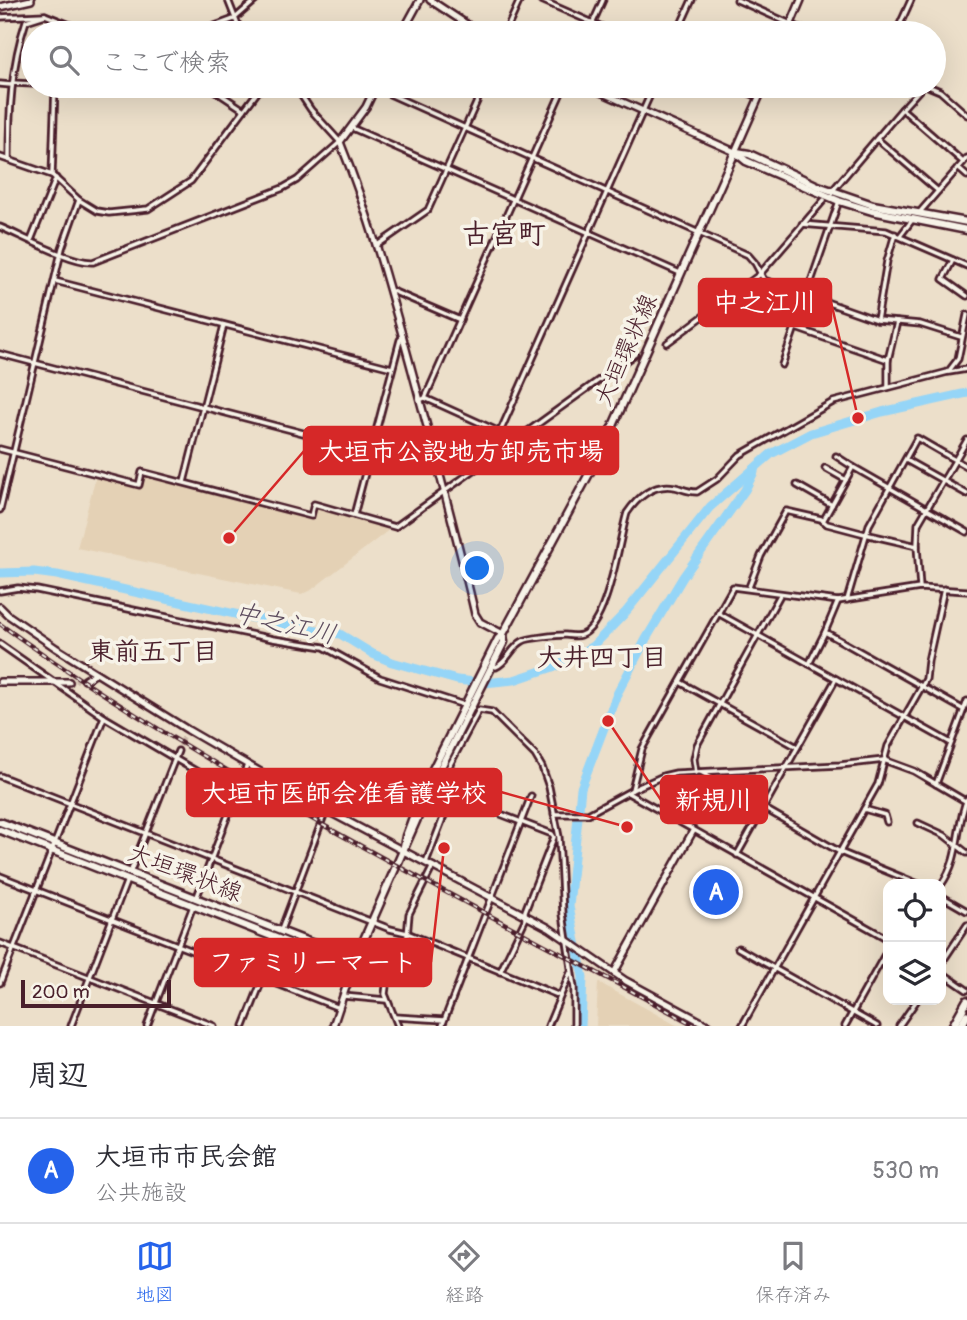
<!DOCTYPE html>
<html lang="ja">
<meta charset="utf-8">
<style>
body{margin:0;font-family:Pangolin,"Klee One",sans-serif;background:#f2f2f3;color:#2b2b33}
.controls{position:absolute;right:21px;bottom:21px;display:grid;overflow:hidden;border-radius:14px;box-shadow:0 7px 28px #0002}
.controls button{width:63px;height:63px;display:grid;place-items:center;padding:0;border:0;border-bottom:2px solid #e1e1e2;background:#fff;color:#2b2b33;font:35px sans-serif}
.scale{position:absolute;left:21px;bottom:18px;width:150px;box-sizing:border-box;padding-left:7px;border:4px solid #4a1f2b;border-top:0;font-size:19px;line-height:24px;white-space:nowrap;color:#4a1f2b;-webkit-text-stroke:5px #f7f3e8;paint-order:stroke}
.you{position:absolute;left:478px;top:569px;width:24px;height:24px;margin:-18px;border:5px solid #fff;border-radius:50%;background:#1a73e8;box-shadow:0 0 0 10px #1a73e833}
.badge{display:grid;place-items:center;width:46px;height:46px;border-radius:50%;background:#2563eb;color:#fff;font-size:23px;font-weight:700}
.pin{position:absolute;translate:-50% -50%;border:4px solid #fff;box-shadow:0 2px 7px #0006}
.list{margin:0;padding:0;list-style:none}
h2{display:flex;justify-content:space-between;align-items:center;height:91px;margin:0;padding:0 28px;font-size:30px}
h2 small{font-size:23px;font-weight:400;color:#7c7c81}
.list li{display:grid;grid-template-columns:46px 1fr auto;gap:21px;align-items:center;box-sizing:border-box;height:105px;padding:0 28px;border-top:2px solid #e1e1e2}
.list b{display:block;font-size:26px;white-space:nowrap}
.list p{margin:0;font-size:23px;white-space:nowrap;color:#7c7c81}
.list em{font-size:23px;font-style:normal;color:#7c7c81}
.icon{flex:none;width:38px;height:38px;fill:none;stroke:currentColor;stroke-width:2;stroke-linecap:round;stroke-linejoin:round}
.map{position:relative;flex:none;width:967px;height:1026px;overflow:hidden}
.search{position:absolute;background:#fff;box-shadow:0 7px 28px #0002;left:21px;right:21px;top:21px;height:77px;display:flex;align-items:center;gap:18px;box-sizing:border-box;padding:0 24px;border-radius:38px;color:#7c7c81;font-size:26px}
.sheet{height:196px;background:#fff}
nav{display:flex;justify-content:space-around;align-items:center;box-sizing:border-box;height:98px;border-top:2px solid #e1e1e2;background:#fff;font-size:19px;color:#7c7c81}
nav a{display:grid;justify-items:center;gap:4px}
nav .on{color:#2563eb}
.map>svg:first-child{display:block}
.built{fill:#e4d1b5}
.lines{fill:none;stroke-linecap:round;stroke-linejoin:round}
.river{stroke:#95d5f7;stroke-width:9}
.street-tunnel{stroke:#ccb9aa;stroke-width:3.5;stroke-dasharray:3.5 2;stroke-linecap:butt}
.street-casing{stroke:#4a1f2b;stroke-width:9}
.secondary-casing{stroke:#4a1f2b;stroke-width:10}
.primary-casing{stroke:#4a1f2b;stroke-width:11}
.highway-casing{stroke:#4a1f2b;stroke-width:12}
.street{stroke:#f7f3e8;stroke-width:3.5}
.secondary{stroke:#f7f3e8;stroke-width:5}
.primary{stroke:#f7f3e8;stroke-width:6}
.highway{stroke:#f7f3e8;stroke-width:7}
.rail-casing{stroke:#4a1f2b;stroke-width:4.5}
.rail{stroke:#f7f3e8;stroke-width:2;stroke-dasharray:5;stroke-linecap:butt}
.labels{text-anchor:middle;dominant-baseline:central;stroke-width:7;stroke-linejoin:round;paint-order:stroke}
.street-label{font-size:24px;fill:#4a1f2b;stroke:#f7f3e8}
.water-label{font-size:26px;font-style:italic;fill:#5d4c5e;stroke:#f7f3e8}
.neighbourhood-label{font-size:26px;font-weight:bold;fill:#4a1f2b;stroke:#f7f3e8}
.quarter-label{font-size:28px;font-weight:bold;fill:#4a1f2b;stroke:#f7f3e8}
.leader{fill:none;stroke:#d62828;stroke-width:2.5}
.callout-dot{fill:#d62828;stroke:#f7f3e8;stroke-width:2.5}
.callout{fill:#d62828;stroke:#d62828;stroke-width:2.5}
.callout-label{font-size:26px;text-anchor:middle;font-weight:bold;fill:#fff}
</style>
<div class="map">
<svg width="967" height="1026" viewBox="0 0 967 1026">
<rect width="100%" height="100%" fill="#ecdfca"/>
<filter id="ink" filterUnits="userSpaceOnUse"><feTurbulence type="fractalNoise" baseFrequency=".0143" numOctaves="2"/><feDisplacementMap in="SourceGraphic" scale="14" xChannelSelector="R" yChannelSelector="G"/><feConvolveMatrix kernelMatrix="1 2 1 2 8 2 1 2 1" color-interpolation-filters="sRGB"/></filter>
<g filter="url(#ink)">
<g class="built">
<path d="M144 475 311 519 314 508 390 529 310 591 301 594 77 548 96 476 140 489Z"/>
<path d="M598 982 678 1026H596Z"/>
</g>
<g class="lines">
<g class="river">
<path d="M0 573 34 572 57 575 276 623 340 634 373 654 392 662 457 680 484 683 514 680 559 665 593 646 625 613 710 507 771 454 811 433 882 412 967 393"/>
<path d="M581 1026 583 977 569 906 581 788 617 694 646 639 683 577 745 490 754 472"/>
</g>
<g class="street-tunnel">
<path d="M69 682 84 680"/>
<path d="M178 751 183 737"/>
</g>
<defs>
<g id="street">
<path d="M228 0 241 33"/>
<path d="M541 0 616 33"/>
<path d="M737 0 811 33"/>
<path d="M0 17 45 15 90 33"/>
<path d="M196 33 234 19 256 0"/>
<path d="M505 33 520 0"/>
<path d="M588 33 603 0"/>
<path d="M677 33 692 0"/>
<path d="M896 33 911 0"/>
<path d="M12 83 33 84"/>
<path d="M0 84 11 85"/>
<path d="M208 86 244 110"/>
<path d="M733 86 759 97"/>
<path d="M928 86 940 91 967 115"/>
<path d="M376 88 748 255 755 263 764 280 877 320 920 324 961 337"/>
<path d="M902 109 923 86"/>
<path d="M352 128 680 273"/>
<path d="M877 139 938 191"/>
<path d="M0 157 52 175 79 200 97 211 109 213 148 209 191 181 262 86"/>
<path d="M9 159C9 112 11 66 26 21L45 15"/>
<path d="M958 168 967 176"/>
<path d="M52 175 55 86"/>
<path d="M833 190 902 109 963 162"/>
<path d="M919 213 967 158"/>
<path d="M802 224 886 231 967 266"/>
<path d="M0 227C22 236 71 263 93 262L283 188 297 180 340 142 311 110 297 89 277 86"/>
<path d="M900 236 913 219"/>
<path d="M31 240 56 178"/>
<path d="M376 246 428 210 484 86"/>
<path d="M953 260 943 279 967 296"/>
<path d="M55 281 392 368"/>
<path d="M390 290 460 320"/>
<path d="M877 320 887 261 895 234"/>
<path d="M796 328 888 360"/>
<path d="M667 343 759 275 824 200"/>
<path d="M0 354 437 468"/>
<path d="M782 365 839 201"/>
<path d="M949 372 967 369"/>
<path d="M888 387V360L897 322"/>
<path d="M425 398 511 437 514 441"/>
<path d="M420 400 425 398 564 86"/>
<path d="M500 432 654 86"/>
<path d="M0 449 139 485 142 472 311 516 314 504 395 527 635 354"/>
<path d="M906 460 967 494"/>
<path d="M853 467 967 532"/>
<path d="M825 468 846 480"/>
<path d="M184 482 224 325"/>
<path d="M797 485 832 505"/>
<path d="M0 510 62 248 79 200"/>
<path d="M354 515 400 340 403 337"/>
<path d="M823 521 853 467 836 456"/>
<path d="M917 546 918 524 967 440"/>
<path d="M749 587 761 556 786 511 821 519 827 524 865 534 917 546 920 588"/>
<path d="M0 591 18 588 37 590 273 639 324 647 380 678 464 705"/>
<path d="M847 600 869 525 917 438 967 467"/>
<path d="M718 613 951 743"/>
<path d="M825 632 964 710"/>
<path d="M0 644 104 717 235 794"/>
<path d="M809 664 825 632 838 601"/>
<path d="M492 665 496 667C508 662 511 647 523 641 527 638 558 635 565 635 570 635 576 637 581 635 608 626 619 539 627 513 638 497 654 483 675 487 683 489 688 492 697 492L717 479 740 455 833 402 948 372 958 359 967 315"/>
<path d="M680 682 797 747"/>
<path d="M701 772 840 852 918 884"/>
<path d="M696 773 694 759 697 745 780 595"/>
<path d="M0 776 390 929 407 933 560 996"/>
<path d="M936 784 967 701"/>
<path d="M431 787 552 834 554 837 525 911V920L500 972"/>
<path d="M437 789 479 710 492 712 535 755 542 767 549 787 559 837 563 914 574 988V1026"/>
<path d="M632 790 642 749 733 587 838 601 920 588 967 591"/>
<path d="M628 793 888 939"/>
<path d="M864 809 885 815 887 822"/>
<path d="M554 814H588L632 790 663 776 676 773 840 765 884 760 914 771 967 802"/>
<path d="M918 823 944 835 967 853"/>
<path d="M737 855 836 679"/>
<path d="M426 862 452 795"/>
<path d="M130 873 178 751"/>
<path d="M0 876 339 1008"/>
<path d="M941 885C961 857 955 829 967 799"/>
<path d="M941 896 967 911"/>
<path d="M196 899 247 765"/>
<path d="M281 930 326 810"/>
<path d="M0 943 214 1026"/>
<path d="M738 948 877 1026"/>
<path d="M941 964 967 925"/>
<path d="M941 972 967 990"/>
<path d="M0 983 104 717"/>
<path d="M343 996 386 1000"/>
<path d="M395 1017 444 1020"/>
<path d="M71 1026 127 880"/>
<path d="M147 1026 193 906"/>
<path d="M244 1026 278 940"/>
<path d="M398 1026 385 994 389 963 407 937 409 914 433 866"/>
<path d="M442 1026 531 796"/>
<path d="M548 1026 570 973"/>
<path d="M742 1026 878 784 888 746 926 679 928 661 944 589"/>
<path d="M845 1026 888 949"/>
<path d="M899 1026 917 1000"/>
</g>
<g id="secondary">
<path d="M430 0 480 33"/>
<path d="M0 7 31 0"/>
<path d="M402 33 420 0"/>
<path d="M787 33 801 0"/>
<path d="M376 86 366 107 340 142C370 216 391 294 412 371 434 452 456 532 475 614L480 622 503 634"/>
<path d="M587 86 735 152 764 86"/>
<path d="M0 607 8 615 56 648 188 730 326 810 549 928 626 981 709 1026"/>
<path d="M85 680 95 674"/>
<path d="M0 682H69"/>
<path d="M335 961 343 973 347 986"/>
<path d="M614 973 693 831"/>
<path d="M333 1026 355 960"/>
</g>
<g id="primary">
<path d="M735 152 746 161 839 201 872 211 967 230"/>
<path d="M737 152 749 154 818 186 873 205 967 222"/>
<path d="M0 822 355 960"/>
<path d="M0 830 335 961C343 964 348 965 355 960L431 787 504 642 503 634"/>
<path d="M403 851 406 836 425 785 498 639 503 634 604 446 735 152"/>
</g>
<g id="highway">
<path d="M953 1026 967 1001"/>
<path d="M961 1026 967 1015"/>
</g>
</defs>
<use href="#street" class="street-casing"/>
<use href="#secondary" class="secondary-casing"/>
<use href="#primary" class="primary-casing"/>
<use href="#highway" class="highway-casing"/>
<use href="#street" class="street"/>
<use href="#secondary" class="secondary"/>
<use href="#primary" class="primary"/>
<use href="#highway" class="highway"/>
<defs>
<path id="rail" d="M0 624C218 780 461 898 696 1026"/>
</defs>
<use href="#rail" class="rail-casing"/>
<use href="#rail" class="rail"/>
</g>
</g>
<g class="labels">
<g class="street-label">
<text transform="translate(626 350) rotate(-66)">大垣環状線</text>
<text transform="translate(185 873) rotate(21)">大垣環状線</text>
</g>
<g class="water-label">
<text transform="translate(285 624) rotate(13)">中之江川</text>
</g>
<g class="neighbourhood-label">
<text x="153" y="652">東前五丁目</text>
<text x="602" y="658">大井四丁目</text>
</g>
<g class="quarter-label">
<text x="504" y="234">古宮町</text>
</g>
</g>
<path class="leader" d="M858 418L831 302M229 538L304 451M627 827L501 792M608 721L661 800M444 848L431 962"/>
<g class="callout-dot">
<circle cx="858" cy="418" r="7"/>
<circle cx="229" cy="538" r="7"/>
<circle cx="627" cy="827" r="7"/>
<circle cx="608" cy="721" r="7"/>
<circle cx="444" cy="848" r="7"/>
</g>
<g class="callout">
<rect x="699" y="279" width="132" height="47" rx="7"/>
<rect x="304" y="427" width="314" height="47" rx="7"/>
<rect x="187" y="769" width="314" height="47" rx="7"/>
<rect x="661" y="776" width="106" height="47" rx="7"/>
<rect x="195" y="939" width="236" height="47" rx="7"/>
</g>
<g class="callout-label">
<text x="765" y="311">中之江川</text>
<text x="461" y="460">大垣市公設地方卸売市場</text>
<text x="344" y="802">大垣市医師会准看護学校</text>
<text x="714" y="809">新規川</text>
<text x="313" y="971">ファミリーマート</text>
</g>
</svg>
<div class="controls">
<button><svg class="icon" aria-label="locate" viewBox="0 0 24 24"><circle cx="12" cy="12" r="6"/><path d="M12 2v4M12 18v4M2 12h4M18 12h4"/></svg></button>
<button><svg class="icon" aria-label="layers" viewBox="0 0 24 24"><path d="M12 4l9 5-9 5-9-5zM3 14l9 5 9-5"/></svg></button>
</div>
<div class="scale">200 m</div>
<div class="you"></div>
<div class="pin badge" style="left:716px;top:892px">A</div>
<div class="search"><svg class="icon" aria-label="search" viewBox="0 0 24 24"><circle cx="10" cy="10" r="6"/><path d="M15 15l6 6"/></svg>ここで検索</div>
</div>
<section class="sheet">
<h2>周辺<small></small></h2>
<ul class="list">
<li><span class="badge">A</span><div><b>大垣市市民会館</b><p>公共施設</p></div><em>530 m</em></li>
</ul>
</section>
<nav>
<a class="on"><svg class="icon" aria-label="map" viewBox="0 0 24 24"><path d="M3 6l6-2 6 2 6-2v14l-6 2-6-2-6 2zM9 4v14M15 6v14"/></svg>地図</a>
<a><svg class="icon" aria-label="directions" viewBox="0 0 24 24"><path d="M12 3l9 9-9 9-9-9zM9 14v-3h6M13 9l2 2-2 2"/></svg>経路</a>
<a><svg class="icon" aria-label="saved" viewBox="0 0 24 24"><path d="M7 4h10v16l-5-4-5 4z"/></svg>保存済み</a>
</nav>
